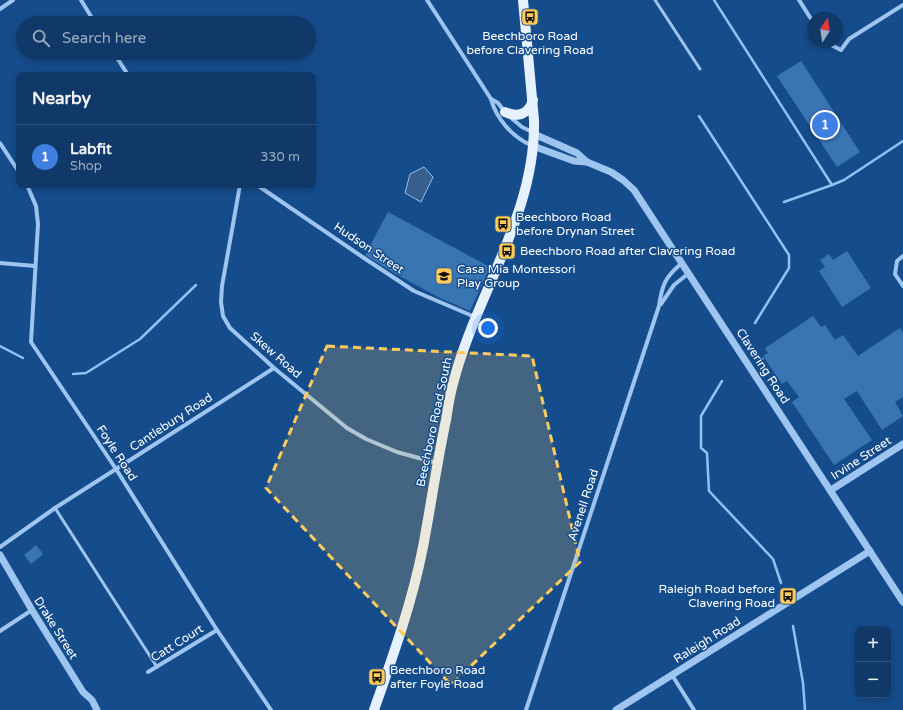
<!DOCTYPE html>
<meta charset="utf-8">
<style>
body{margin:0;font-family:"Varela Round",sans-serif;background:#1e4471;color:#f1f3f6}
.controls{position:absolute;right:12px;bottom:12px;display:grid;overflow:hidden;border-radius:8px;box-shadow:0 2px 6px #0003}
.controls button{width:36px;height:36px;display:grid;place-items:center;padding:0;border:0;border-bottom:1px solid #30537d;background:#103969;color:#f1f3f6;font:20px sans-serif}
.compass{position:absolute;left:807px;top:12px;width:36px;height:36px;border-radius:50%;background:#103969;box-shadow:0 2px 6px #0003;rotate:12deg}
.you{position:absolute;left:488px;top:328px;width:14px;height:14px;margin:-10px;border:3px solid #fff;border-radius:50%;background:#1a73e8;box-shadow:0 0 0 6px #1a73e833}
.badge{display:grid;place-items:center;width:26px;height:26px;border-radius:50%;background:#95b2f1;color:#fff;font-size:13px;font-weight:700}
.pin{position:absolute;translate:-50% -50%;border:2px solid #fff;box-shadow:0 1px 4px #0006}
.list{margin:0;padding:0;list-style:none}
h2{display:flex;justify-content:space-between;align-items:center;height:52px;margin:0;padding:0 16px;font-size:17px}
h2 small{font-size:13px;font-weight:400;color:#9cacc0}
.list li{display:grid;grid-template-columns:26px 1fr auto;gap:12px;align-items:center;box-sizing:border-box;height:64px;padding:0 16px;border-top:1px solid #30537d}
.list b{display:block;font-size:15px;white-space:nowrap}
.list p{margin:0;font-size:13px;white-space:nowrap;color:#9cacc0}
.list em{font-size:13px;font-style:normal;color:#9cacc0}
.icon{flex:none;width:22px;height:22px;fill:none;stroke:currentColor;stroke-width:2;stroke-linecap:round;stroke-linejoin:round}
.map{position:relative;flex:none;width:903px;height:710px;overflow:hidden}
.search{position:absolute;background:#103969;box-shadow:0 2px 6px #0003;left:16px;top:16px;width:300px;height:44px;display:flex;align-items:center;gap:10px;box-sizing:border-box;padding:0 14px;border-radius:22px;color:#9cacc0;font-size:15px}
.panel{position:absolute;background:#103969;box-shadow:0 2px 6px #0003;left:16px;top:72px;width:300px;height:116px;border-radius:8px}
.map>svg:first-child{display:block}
.water{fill:#365f8d;stroke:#90c1f3}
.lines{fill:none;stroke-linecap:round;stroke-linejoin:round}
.stream{stroke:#90c1f3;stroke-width:2.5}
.building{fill:#3974b3}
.service{stroke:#9ec5f0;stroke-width:3}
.minor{stroke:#9ec5f0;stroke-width:4}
.tertiary{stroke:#9ec5f0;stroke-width:7}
.primary{stroke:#e6f1ff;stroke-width:10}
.marked{fill:#ffcb5c;fill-opacity:0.2;stroke:#ffcb5c;stroke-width:3;stroke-dasharray:8 5;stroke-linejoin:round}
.labels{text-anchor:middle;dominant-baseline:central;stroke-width:3;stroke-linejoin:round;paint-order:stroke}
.poi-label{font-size:12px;fill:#fff;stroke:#154c8c;text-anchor:start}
.street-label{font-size:12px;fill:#fff;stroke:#154c8c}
</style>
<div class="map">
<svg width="903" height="710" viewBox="0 0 903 710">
<rect width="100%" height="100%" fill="#154c8c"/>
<path class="water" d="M424 167 433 177 421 202 405 193 410 174Z"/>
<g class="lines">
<g class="stream">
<path d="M714 0 832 185 784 202"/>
<path d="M699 116 789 255V268L755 323"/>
<path d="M832 185 844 180 903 141"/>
<path d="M0 346 23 358"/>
<path d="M73 374 86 373 140 339 196 285"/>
<path d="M722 381 701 416V448L707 453 709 491 773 559 781 583"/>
<path d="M793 626 803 683 805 710"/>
</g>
</g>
<g class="building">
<path d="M801 61 860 152 837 167 777 76Z"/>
<path d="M388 212 490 267 470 311 440 298 394 273 365 255Z"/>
<path d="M847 251 871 288 842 307 819 271 825 267 820 260 829 254 833 260Z"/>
<path d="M813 316 821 327 825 325 835 340 843 335 858 356 900 328 903 333V397L895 402 903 416 882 430 857 391 844 399 872 440 834 465 792 402 799 397 787 381 782 384 763 356 768 353 765 348Z"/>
<path d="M36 545 43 554 31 564 24 555Z"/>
</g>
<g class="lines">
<g class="service">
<path d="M655 0 700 69"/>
<path d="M55 508 157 667"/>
</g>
<g class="minor">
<path d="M81 0 95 23"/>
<path d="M427 0 491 99C496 118 512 137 531 145"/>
<path d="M799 0 813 22"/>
<path d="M0 9 13 0"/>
<path d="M828 42 831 45 841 50 849 39 903 5"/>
<path d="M114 53 128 75"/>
<path d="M491 99 498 103 505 112"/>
<path d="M510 117 522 127 532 132"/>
<path d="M0 143 19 172"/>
<path d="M27 185 36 206 38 224 31 342 116 469 217 630 271 710"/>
<path d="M240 185 222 286 221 302 223 316 230 328 274 368 347 428 366 439 397 452 437 463"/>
<path d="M257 185 364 258 414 291 475 317"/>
<path d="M903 256 897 261 895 274 903 286"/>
<path d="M0 263 35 266"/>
<path d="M661 304 674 285 689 273"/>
<path d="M0 547 55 508 274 368"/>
<path d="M0 631 32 610"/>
<path d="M148 672 217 630"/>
<path d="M672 675 694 710"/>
<path d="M526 710 659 306C662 285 665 277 682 263"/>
</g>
<g class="tertiary">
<path d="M534 134 577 153 587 162 611 172 623 180 634 190 903 602"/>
<path d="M533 146 574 161 587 162"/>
<path d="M831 490 903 444"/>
<path d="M0 555 32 610 83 692 92 700 97 710"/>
<path d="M616 710 870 551"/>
</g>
<g class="primary">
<path d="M505 112C518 118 529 114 533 100"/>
<path d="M374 710C393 656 412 603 423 547 431 505 437 462 446 420 448 407 450 393 454 380 477 293 536 213 534 120L523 0"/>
</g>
</g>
<path class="marked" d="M327 346 532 356 580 562 451 685 266 488Z"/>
<defs>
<symbol id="bus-square" viewBox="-11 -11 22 22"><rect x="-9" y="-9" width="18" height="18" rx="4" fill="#ffcb5c" stroke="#154c8c"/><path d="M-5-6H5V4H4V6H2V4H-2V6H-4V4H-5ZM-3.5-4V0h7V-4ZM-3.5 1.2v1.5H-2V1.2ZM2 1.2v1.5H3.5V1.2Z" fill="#111"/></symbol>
<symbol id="school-square" viewBox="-11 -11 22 22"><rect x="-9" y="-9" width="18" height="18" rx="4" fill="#ffcb5c" stroke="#154c8c"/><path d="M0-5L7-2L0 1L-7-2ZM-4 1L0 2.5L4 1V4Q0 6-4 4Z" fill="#111"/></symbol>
</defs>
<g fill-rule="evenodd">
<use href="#bus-square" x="520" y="7" width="20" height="20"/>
<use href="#bus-square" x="493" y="214" width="20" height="20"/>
<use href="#bus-square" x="497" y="241" width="20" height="20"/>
<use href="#school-square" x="434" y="266" width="20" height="20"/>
<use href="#bus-square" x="778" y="586" width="20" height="20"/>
<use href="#bus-square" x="367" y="667" width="20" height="20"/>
</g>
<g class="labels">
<g class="poi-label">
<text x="530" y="36" text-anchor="middle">Beechboro Road<tspan x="530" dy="14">before Clavering Road</tspan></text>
<text x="516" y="217">Beechboro Road<tspan x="516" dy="14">before Drynan Street</tspan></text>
<text x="520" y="251">Beechboro Road after Clavering Road</text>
<text x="457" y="269">Casa Mia Montessori<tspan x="457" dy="14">Play Group</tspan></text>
<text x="775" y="589" text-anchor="end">Raleigh Road before<tspan x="775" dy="14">Clavering Road</tspan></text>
<text x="390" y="670">Beechboro Road<tspan x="390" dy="14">after Foyle Road</tspan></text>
</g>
<g class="street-label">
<text transform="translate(369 248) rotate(34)">Hudson Street</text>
<text transform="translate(276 355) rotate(41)">Skew Road</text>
<text transform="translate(763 366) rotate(57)">Clavering Road</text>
<text transform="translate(171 422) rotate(-33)">Cantlebury Road</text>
<text transform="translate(434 422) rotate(-78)">Beechboro Road South</text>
<text transform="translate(117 453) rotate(57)">Foyle Road</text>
<text transform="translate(861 458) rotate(-33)">Irvine Street</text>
<text transform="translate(583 505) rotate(-72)">Avenell Road</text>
<text transform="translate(56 628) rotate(58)">Drake Street</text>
<text transform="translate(707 640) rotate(-32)">Raleigh Road</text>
<text transform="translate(177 643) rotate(-32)">Catt Court</text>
</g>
</g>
</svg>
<div class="controls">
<button>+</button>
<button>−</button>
</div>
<svg class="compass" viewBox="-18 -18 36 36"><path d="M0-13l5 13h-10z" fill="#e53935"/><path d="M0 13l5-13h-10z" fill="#9cacc0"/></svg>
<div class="you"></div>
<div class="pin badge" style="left:825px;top:125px;background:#3f7fe0">1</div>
<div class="search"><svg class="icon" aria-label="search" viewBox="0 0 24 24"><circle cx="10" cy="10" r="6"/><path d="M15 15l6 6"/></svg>Search here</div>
<section class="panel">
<h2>Nearby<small></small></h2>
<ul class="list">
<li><span class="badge" style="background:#3f7fe0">1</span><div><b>Labfit</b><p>Shop</p></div><em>330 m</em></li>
</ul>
</section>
</div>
